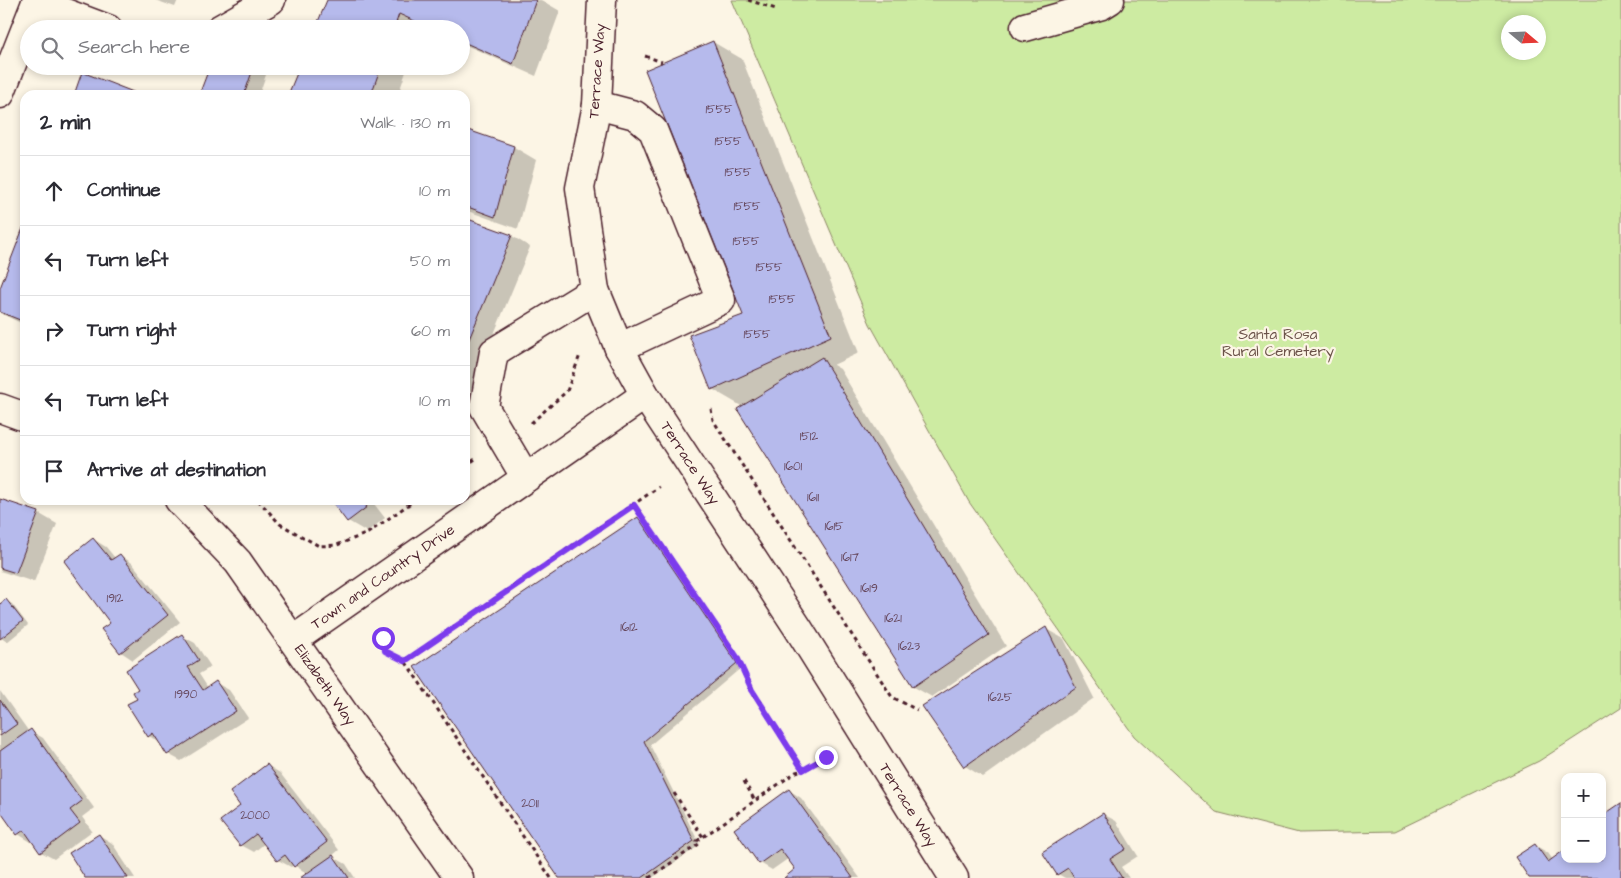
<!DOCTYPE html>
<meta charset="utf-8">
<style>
body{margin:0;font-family:"Architects Daughter",sans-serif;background:#f2f2f3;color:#2b2b33}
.controls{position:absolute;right:15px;bottom:15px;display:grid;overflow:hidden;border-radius:10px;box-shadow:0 2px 8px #0003}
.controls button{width:45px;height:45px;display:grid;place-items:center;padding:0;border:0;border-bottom:1px solid #e1e1e2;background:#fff;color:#2b2b33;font:25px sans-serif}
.compass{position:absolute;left:1501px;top:15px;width:45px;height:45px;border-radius:50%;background:#fff;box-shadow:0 2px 8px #0003;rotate:109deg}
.stop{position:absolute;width:15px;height:15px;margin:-11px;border:4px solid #7c3aed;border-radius:50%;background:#fff}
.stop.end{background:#7c3aed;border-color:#fff;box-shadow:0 1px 5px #0008}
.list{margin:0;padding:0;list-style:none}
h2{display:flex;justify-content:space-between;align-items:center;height:65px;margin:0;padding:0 20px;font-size:21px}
h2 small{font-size:16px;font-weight:400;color:#7c7c81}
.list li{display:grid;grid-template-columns:32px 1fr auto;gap:15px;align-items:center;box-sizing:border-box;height:70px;padding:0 20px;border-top:1px solid #e1e1e2}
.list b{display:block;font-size:19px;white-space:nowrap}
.list em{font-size:16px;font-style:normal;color:#7c7c81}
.icon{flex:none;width:28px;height:28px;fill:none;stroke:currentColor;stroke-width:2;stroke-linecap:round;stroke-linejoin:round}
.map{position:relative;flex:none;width:1621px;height:878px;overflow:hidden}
.search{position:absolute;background:#fff;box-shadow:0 2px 8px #0003;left:20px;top:20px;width:450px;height:55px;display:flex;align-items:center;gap:12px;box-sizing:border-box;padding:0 18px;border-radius:28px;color:#7c7c81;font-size:19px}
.panel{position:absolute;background:#fff;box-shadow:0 2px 8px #0003;left:20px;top:90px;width:450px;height:415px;border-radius:15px}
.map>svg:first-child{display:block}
.green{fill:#cdeba2;stroke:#8c8566;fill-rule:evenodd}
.shadow{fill:#0003}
.building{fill:#b6baec;stroke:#4a1f2b}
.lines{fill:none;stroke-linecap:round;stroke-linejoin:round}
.minor-casing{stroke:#4a1f2b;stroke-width:31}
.path{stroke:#4a1f2b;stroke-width:3;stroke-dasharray:4 4;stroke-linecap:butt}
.minor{stroke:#fcf5e5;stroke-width:28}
.route{stroke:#7c3aed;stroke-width:6}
.labels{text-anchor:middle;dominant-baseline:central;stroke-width:4.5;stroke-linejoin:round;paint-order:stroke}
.number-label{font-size:12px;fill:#65465b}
.street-label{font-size:15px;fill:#4a1f2b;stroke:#fcf5e5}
.park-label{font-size:15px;fill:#6b5249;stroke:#fcf5e5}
</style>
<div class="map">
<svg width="1621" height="878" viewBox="0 0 1621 878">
<rect width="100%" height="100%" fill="#fcf5e5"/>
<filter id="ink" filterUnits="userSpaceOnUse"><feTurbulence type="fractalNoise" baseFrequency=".02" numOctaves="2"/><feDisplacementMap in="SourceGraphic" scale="10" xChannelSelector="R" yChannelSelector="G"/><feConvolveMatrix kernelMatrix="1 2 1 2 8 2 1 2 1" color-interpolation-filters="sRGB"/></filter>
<g filter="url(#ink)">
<path class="green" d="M732 0H1621V708L1539 761 1395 831 1299 833 1216 812 1134 736 969 502 870 324ZM1508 22H1538V52H1508Z"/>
<g class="shadow">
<path d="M155 0H178L175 7Z"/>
<path d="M328 0H541L560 11 536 76 461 43V29H428L422 26 421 29H316Z"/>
<path d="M713 42 742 59 859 353 833 365 840 369 1006 646 932 697 914 687 743 407 712 389 745 315Z"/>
<path d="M212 66H269L259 95H201Z"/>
<path d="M301 66H408L398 95H290Z"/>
<path d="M465 130 514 147 536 160 518 229 465 210Z"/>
<path d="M465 219 512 236 530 247 465 404Z"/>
<path d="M25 226V325L0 313V292Z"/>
<path d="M327 500H371L385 518 367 532 348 521 339 509Z"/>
<path d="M0 501 38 513 57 524 34 582 0 571Z"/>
<path d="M638 518 644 522 742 667 650 745 700 845 652 878H560Z"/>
<path d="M93 539 106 547 115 558 120 555 132 563 180 622 133 660 121 652Z"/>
<path d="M6 601 12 604 28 625 7 642 0 637V606Z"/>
<path d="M1046 629 1064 639 1094 698 983 777 965 766Z"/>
<path d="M182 636 195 643 211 667 199 674 208 688 216 683 229 690 248 718 181 761 168 754 162 744 149 736 139 699 140 689Z"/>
<path d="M0 691 29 732 31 731 43 738 94 808 82 817 92 831 54 859 41 852 33 840 31 842 18 834 0 809Z"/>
<path d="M267 765 280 773 339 850 332 856 346 864 355 878H302L308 874 294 865 291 867 278 860 265 843 254 852 241 845 242 806Z"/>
<path d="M789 790 801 798 860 878H786L797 870 789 858 772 870 760 863Z"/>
<path d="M1103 814 1116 821 1138 856 1121 867 1129 878H1065L1058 874Z"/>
<path d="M99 835 112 843 135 878H86Z"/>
<path d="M1535 845 1548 853 1553 860 1563 853 1565 859H1602L1621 878H1530Z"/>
</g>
<g class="building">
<path d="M327 0H536L513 64 461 41V29H432L399 14 394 29H315Z"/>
<path d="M713 41 831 336 711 390 689 335 743 315 645 70Z"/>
<path d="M210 66H254L244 95H199Z"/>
<path d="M300 66H381L371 95H288Z"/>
<path d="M82 72 141 95H74Z"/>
<path d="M465 129 514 146 495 217 465 206Z"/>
<path d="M465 218 512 235 465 349Z"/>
<path d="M25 223V322L0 312V288Z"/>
<path d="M822 357 989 635 913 687 737 409Z"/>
<path d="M0 499 39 512 16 573 0 568Z"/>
<path d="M326 500H362L367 507 347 522 332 502 329 504Z"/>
<path d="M638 517 737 663 644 741 694 841 642 878H559L414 667Z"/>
<path d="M93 538 111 560 120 554 168 615 120 653 101 629 110 623 64 561Z"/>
<path d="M6 599 23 621 0 639V604Z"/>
<path d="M1046 627 1076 687 964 767 922 706Z"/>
<path d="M182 634 199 660 188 667 203 690 216 681 236 711 167 755 153 733 148 737 127 704 137 699 133 692 138 689 126 670Z"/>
<path d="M0 700 17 724 0 736Z"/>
<path d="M31 729 82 801 70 810 80 823 40 853 24 830 17 835 0 811V751Z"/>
<path d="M267 764 327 842 294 867 285 855 277 861 256 834 240 846 220 821 240 806 230 792Z"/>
<path d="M789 789 853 878H784L795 869 780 849 759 864 734 829Z"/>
<path d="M1621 803V878H1529L1515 857 1535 844 1548 862 1563 851 1565 859 1570 861 1602 859V816Z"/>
<path d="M1103 813 1126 849 1110 859 1122 878H1074L1068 868 1057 875 1042 852Z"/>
<path d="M99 834 128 878H85L69 853Z"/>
<path d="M333 855 349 878H300Z"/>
</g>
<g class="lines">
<defs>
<g id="minor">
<path d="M602 0 597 105 580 188 595 290 619 348 645 395 798 628 954 878"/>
<path d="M36 2 108 29"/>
<path d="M1025 27 1102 5 1110 0"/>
<path d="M220 29 271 0"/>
<path d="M0 94 37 0"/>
<path d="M597 105 635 115 653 130 721 300 619 348"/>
<path d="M0 408 25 417"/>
<path d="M526 478 484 407 494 352 595 290"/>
<path d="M179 500 238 562 459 878"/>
<path d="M293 640 645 395"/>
</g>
</defs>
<use href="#minor" class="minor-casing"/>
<g class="path">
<path d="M748 0 776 9"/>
<path d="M645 56 662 62"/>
<path d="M711 409 713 420 892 697 917 710"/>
<path d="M531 423 567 391 580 355"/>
<path d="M465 466 477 458"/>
<path d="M258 500 280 524 319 546 337 545 368 533 415 500"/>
<path d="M634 505 737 657 752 690 803 770 826 757 829 761"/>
<path d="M383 638 385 651 405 661"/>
<path d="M744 781 755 801"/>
<path d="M674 793 703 837"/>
<path d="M551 878 405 661 659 487"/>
<path d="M649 878 699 844 697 841 703 837 796 772 803 770"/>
</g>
<use href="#minor" class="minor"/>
</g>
</g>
<g class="lines" filter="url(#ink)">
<path class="route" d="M383 638 385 651 405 661 634 505 737 657 752 690 803 770 826 757"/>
</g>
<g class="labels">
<g class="number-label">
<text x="719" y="109">1555</text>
<text x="728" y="141">1555</text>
<text x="738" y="172">1555</text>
<text x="747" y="206">1555</text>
<text x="746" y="241">1555</text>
<text x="769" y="267">1555</text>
<text x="782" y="299">1555</text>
<text x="757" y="334">1555</text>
<text x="809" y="436">1512</text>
<text x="793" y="466">1601</text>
<text x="813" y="497">1611</text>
<text x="834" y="526">1615</text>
<text x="850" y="557">1617</text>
<text x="869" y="588">1619</text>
<text x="115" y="598">1912</text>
<text x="893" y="618">1621</text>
<text x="629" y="627">1612</text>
<text x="909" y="646">1623</text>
<text x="186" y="694">1990</text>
<text x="1000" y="697">1625</text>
<text x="530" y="803">2011</text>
<text x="255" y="815">2000</text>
</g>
<g class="street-label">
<text transform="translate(597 71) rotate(-86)">Terrace Way</text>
<text transform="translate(690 463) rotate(57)">Terrace Way</text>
<text transform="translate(383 577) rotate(-35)">Town and Country Drive</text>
<text transform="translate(325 685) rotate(55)">Elizabeth Way</text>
<text transform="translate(908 805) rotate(58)">Terrace Way</text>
</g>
<g class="park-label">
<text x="1278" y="334">Santa Rosa<tspan x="1278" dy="17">Rural Cemetery</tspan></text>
</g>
</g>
</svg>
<div class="controls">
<button>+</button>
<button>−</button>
</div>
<svg class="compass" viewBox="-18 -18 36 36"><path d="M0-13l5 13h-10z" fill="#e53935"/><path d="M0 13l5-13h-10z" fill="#7c7c81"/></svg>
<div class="stop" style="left:383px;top:638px"></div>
<div class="stop end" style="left:826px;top:757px"></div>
<div class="search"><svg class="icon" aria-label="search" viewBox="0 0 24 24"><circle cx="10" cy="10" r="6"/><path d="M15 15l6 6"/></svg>Search here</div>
<section class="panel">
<h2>2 min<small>Walk · 130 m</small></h2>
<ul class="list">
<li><svg class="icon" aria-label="ahead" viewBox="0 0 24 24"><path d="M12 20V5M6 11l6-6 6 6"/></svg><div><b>Continue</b></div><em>10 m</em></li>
<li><svg class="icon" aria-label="left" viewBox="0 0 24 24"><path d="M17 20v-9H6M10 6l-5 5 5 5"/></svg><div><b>Turn left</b></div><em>50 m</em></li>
<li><svg class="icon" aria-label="right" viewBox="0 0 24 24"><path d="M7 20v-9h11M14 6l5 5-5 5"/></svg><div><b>Turn right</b></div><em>60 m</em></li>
<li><svg class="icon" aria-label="left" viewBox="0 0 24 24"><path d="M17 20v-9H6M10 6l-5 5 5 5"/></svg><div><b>Turn left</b></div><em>10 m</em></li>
<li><svg class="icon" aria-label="arrive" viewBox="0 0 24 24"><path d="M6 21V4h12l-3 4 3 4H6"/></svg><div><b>Arrive at destination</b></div></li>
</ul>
</section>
</div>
